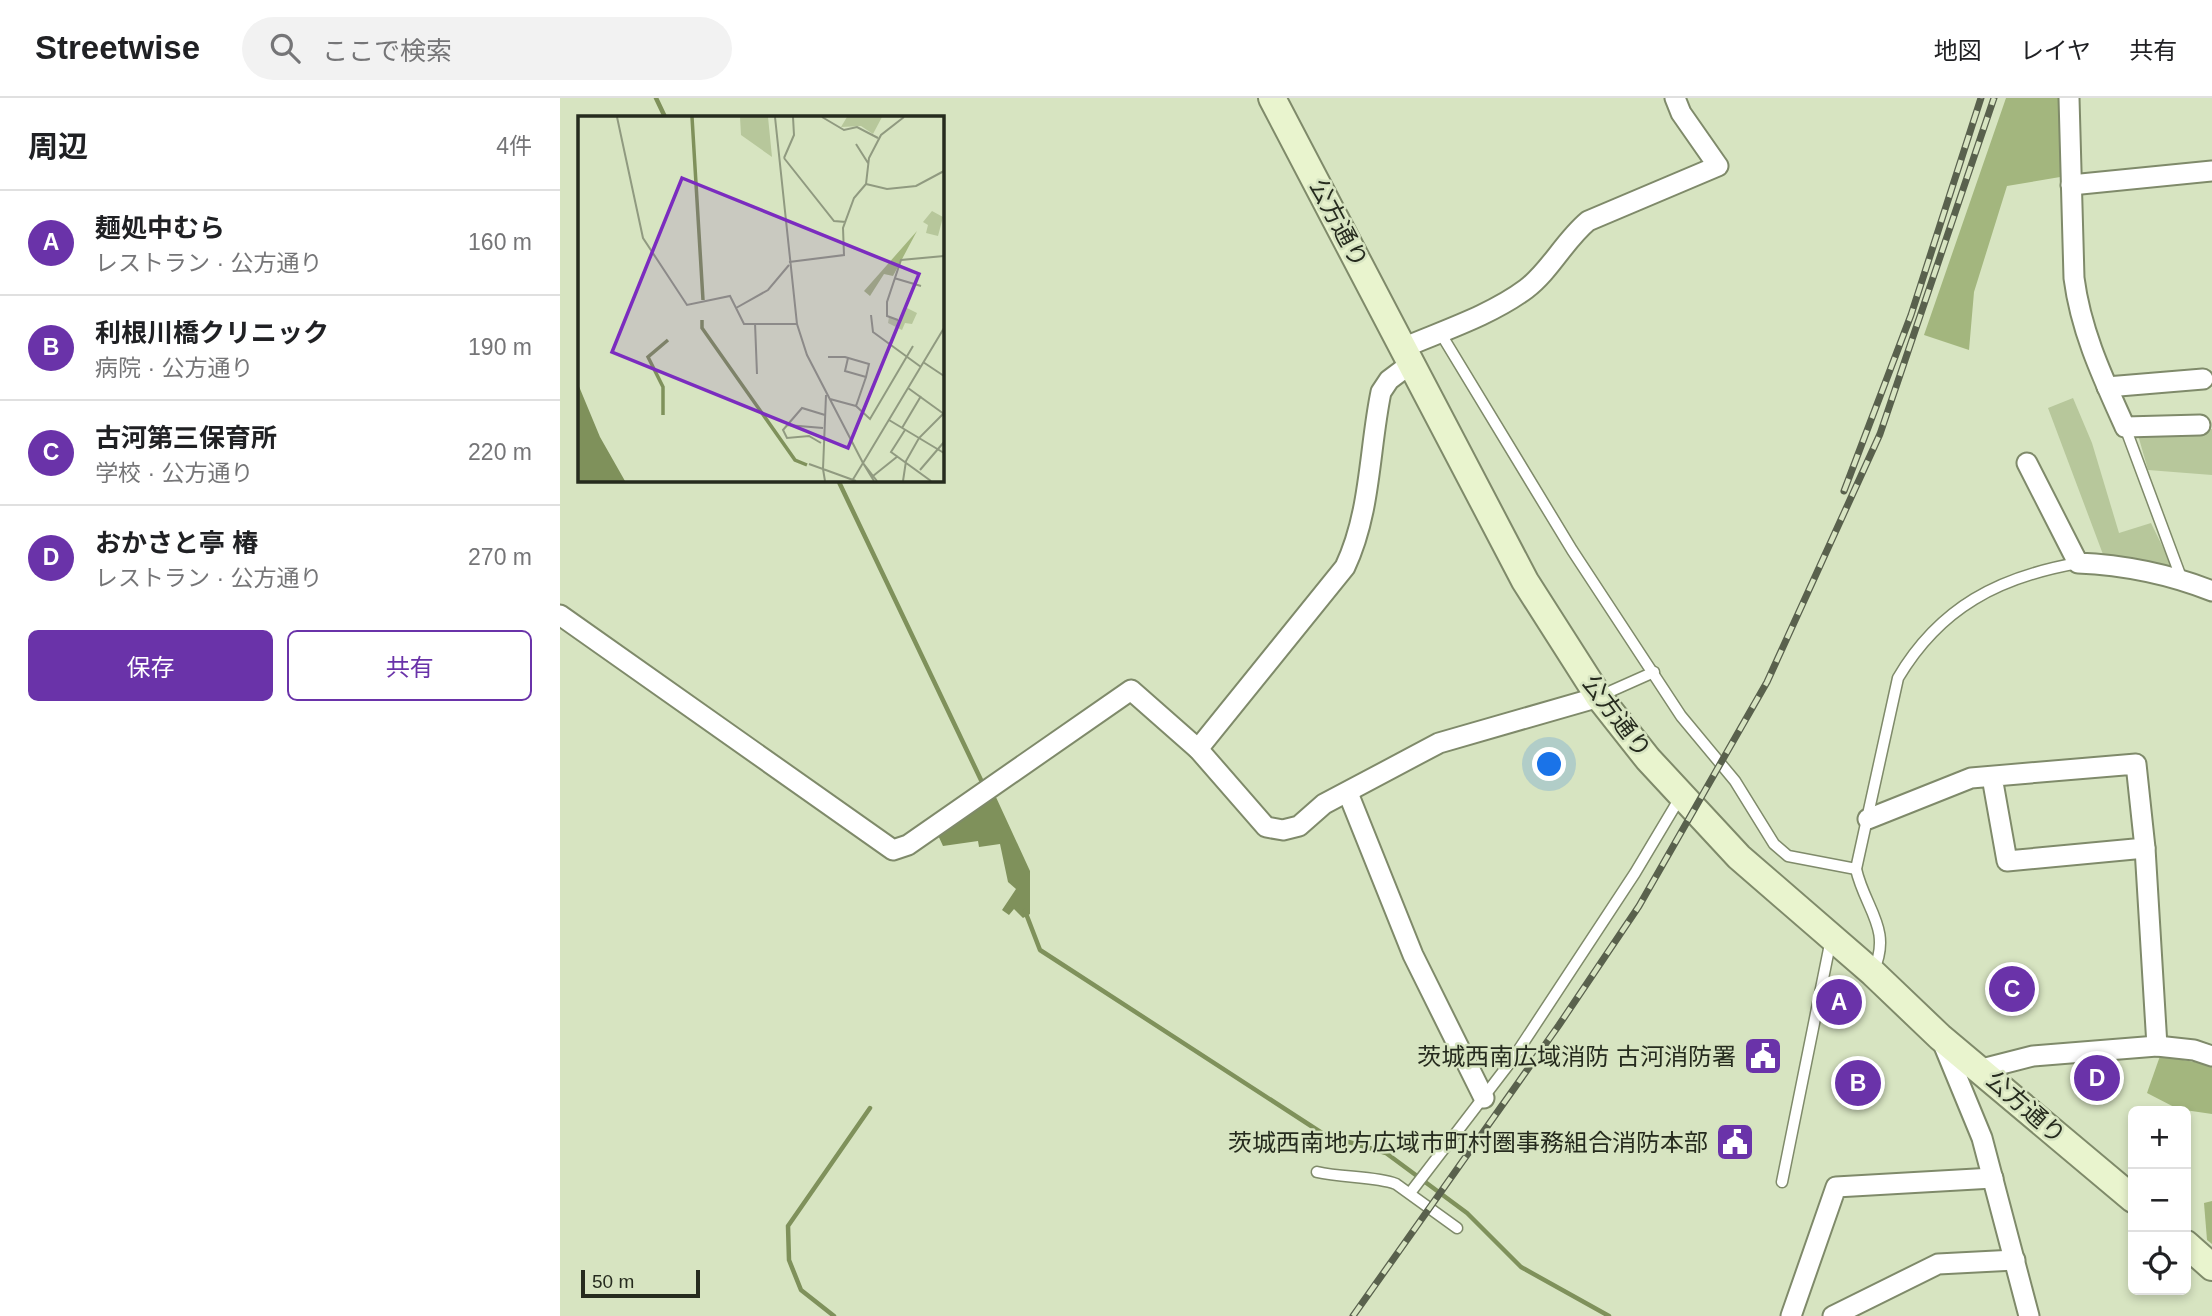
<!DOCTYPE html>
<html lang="ja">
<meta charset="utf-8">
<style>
body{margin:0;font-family:Arial,"Noto Sans JP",sans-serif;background:#f2f2f2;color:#202124}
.controls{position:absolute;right:21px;bottom:21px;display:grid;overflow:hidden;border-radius:10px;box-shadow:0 4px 10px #0003}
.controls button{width:63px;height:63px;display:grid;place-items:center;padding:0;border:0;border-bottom:2px solid #e0e0e0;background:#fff;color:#202124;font:35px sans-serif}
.scale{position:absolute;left:21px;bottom:18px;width:119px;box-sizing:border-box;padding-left:7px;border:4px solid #262b1e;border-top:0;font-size:19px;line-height:24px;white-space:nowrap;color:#262b1e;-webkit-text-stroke:5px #d7e4c1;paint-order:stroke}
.you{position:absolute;left:990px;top:667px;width:24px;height:24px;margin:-18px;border:5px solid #fff;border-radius:50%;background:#1a73e8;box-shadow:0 0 0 10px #1a73e833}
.badge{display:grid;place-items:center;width:46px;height:46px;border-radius:50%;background:#6a33a9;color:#fff;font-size:23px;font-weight:700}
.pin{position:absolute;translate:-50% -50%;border:4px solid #fff;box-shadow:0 2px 7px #0006}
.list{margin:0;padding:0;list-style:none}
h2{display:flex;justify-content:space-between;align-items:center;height:91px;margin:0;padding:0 28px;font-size:30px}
h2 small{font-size:23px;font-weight:400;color:#757577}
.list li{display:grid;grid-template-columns:46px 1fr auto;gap:21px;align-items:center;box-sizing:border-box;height:105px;padding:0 28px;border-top:2px solid #e0e0e0}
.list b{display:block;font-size:26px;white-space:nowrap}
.list p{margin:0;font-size:23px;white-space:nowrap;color:#757577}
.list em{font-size:23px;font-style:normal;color:#757577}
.actions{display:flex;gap:14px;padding:21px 28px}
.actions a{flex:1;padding:16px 0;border:2px solid #6a33a9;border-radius:10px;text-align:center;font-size:24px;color:#6a33a9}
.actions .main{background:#6a33a9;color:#fff}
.icon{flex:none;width:38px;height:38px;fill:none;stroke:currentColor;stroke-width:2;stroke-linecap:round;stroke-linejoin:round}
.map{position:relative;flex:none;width:1652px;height:1218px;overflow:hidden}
header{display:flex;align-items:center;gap:42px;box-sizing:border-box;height:98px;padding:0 35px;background:#fff;border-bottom:2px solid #e0e0e0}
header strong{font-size:33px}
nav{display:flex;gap:38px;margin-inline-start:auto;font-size:24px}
.search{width:490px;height:63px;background:#f2f2f2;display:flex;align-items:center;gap:18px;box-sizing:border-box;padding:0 24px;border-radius:38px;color:#757577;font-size:26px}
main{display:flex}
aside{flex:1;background:#fff}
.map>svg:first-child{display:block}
.green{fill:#b7c79b}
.forest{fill:#a3b67e}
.water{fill:#7f915b}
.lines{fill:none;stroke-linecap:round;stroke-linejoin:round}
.stream{stroke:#7f915b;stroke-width:4.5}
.lane-casing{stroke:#7f8a6a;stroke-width:13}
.street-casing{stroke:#7f8a6a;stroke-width:23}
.secondary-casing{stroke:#7f8a6a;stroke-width:30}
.lane{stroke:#fff;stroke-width:10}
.street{stroke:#fff;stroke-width:19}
.secondary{stroke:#e9f4ce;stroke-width:26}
.rail-casing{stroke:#59614d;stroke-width:7}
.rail{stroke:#d7e4c1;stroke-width:4.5;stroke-dasharray:13;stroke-linecap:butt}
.labels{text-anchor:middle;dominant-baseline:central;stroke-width:5;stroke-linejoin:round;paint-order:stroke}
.street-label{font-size:24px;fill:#262b1e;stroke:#d7e4c1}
.poi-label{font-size:24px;fill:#262b1e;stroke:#d7e4c1;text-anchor:end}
.inset-river{fill:none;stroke:#7f915b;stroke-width:3.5}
.inset-road{fill:none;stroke:#909a80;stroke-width:2}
.view{fill:#7b2cbf;fill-opacity:0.15;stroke:#7b2cbf;stroke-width:3.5}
.inset-edge{fill:none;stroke:#262b1e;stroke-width:3.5}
</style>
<header>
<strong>Streetwise</strong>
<div class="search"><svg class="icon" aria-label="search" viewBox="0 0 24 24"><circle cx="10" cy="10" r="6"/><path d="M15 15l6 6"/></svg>ここで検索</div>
<nav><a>地図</a><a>レイヤ</a><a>共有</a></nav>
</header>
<main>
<aside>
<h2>周辺<small>4件</small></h2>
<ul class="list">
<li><span class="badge">A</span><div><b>麺処中むら</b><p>レストラン · 公方通り</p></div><em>160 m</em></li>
<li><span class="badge">B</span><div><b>利根川橋クリニック</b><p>病院 · 公方通り</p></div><em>190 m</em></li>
<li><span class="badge">C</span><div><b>古河第三保育所</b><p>学校 · 公方通り</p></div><em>220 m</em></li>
<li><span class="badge">D</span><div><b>おかさと亭 椿</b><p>レストラン · 公方通り</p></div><em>270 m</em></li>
</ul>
<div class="actions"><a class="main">保存</a><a>共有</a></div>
</aside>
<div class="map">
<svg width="1652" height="1218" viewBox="0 0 1652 1218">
<rect width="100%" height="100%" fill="#d7e4c1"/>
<g class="green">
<path d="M1513 300 1532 345 1559 435 1591 425 1615 474 1544 459 1488 310Z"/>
<path d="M1652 331V377L1588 372 1578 337Z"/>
</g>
<g class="forest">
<path d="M1446 0H1501L1506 78 1447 88 1414 194 1409 252 1364 237Z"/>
<path d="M1600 958 1652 967V1016L1618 1011 1587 995Z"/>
<path d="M1652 1103V1146L1647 1142 1644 1105Z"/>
</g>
<path class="water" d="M435 697 470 773V816L463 820 454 811 449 817 442 812 456 791 448 784 440 746 419 749 418 743 383 748 377 735Z"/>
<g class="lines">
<g class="stream">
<path d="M96 0 105 19"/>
<path d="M278 382 421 682"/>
<path d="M465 813 480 852 765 1037 826 1055 907 1115 961 1169 1049 1218"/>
<path d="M274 1218 241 1192 229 1162 228 1128 310 1010"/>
</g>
<defs>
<g id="lane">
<path d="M881 236 1012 452 1121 618 1175 683 1214 746 1228 758 1296 771"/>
<path d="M1565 329 1622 482"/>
<path d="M1040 598 1094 574"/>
<path d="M1313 874C1333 831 1305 811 1296 771L1338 580C1380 509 1439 479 1518 465"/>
<path d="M757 1074C782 1080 815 1078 836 1086L897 1130"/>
<path d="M1222 1084 1271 841"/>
<path d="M850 1095 952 962 1075 775 1121 698"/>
</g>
<g id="street">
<path d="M1509 0 1514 180C1521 234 1543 280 1565 329L1640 327"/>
<path d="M1511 87 1652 73"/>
<path d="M845 249C885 232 931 217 966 191 990 173 1004 143 1028 123L1158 68 1121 15 1115 0"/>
<path d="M1547 289 1643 281"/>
<path d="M1467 365 1518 465C1564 467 1609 476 1652 493"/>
<path d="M0 517 333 752 348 747 571 592 638 651 706 729 723 732 739 728 764 706 879 645 1039 599"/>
<path d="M638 651 785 469C811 414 809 352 821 294L829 282 853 264"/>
<path d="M788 695 853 857 924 1000"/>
<path d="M1308 721 1411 680 1576 666 1585 750 1447 763 1432 679"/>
<path d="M1382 943 1422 1040 1469 1218"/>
<path d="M1597 948 1634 952 1652 958"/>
<path d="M1422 971 1473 958 1597 948 1585 750"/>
<path d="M1231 1218 1276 1089 1433 1080"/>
<path d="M1273 1218 1378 1166 1455 1162"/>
</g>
<g id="secondary">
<path d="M712 0 965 483 1039 599 1088 661 1179 759 1313 875 1380 939 1573 1101"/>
<path d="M1626 1146 1652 1169"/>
</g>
</defs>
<use href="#lane" class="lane-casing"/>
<use href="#street" class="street-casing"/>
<use href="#secondary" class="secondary-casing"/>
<use href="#lane" class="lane"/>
<use href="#street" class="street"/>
<use href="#secondary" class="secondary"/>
<defs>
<g id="rail">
<path d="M1284 393 1351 217 1421 0"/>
<path d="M793 1218 999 927 1079 808 1207 584 1320 336 1434 0"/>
</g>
</defs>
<use href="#rail" class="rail-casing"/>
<use href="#rail" class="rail"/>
</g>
<defs>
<symbol id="civic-square" viewBox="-11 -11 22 22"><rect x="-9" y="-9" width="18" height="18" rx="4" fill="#6a33a9" stroke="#d7e4c1"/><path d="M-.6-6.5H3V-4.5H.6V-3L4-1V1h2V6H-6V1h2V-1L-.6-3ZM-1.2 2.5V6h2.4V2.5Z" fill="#fff"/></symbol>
</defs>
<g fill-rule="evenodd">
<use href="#civic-square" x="1181" y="936" width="44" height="44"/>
<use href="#civic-square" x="1153" y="1022" width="44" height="44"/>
</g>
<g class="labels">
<g class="street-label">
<text transform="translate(779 125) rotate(62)">公方通り</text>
<text transform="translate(1057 618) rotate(53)">公方通り</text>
<text transform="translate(1466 1009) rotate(41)">公方通り</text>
</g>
<g class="poi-label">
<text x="1176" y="958">茨城西南広域消防 古河消防署</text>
<text x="1148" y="1044">茨城西南地方広域市町村圏事務組合消防本部</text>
</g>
</g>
<g transform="translate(18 18)">
<rect width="366" height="366" fill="#d7e4c1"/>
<path d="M162 1H190L194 41 163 19ZM269 1H304L295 18 283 10 263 11ZM354 95 365 101 360 120 348 117 350 109 345 106ZM327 191 339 197 334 208 327 207 324 214 310 207 311 201 323 205Z" fill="#b7c79b"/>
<path d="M339 115 315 160 306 158 292 180 286 175Z" fill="#a3b67e"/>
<path d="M0 268 22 321 47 365H0Z" fill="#7f915b"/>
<path class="inset-river" d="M114 1 125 184M124 204V212L217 344 229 349M85 299V271L70 241 90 224"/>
<path class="inset-road" d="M39 1 65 122 109 189 152 180 166 208H219M197 1 219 208 229 239 285 347 274 365M244 1 266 14 279 11 300 22M278 28 290 47M206 42 256 105 268 106M206 42 216 19 215 1M288 68 309 73 338 70 366 55M211 146 266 139 265 112 276 82 288 68 291 42 303 19 326 1M316 162 343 170M158 192 190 174 211 149M293 199 295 216 343 251M320 204 309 200V186L323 144 366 140M177 207 179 258M250 241H267L291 248 288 261 267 255 270 242M345 246 366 260M330 272 366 298M248 279 245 353 278 365M252 283 278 290 288 261M278 290 292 303 335 230M311 304 366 337M209 309 245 312M324 312 343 280M327 314 313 336 353 365M243 327 231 320 209 322 205 314 224 292 247 299M285 347 366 212M231 348 245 353 247 365M342 354 366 326M295 360 320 340M296 365 285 347 299 365M325 365 328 345 341 322 366 297"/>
<path class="view" d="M104 62 341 158 270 332 34 236Z"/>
<rect width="366" height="366" class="inset-edge"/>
</g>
</svg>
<div class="controls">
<button>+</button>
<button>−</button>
<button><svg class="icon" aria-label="locate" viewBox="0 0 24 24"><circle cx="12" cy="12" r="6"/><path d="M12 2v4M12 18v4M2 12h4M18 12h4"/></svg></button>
</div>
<div class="scale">50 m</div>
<div class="you"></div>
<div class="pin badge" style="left:1279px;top:904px">A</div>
<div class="pin badge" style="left:1298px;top:985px">B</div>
<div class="pin badge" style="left:1452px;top:891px">C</div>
<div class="pin badge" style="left:1537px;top:980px">D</div>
</div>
</main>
